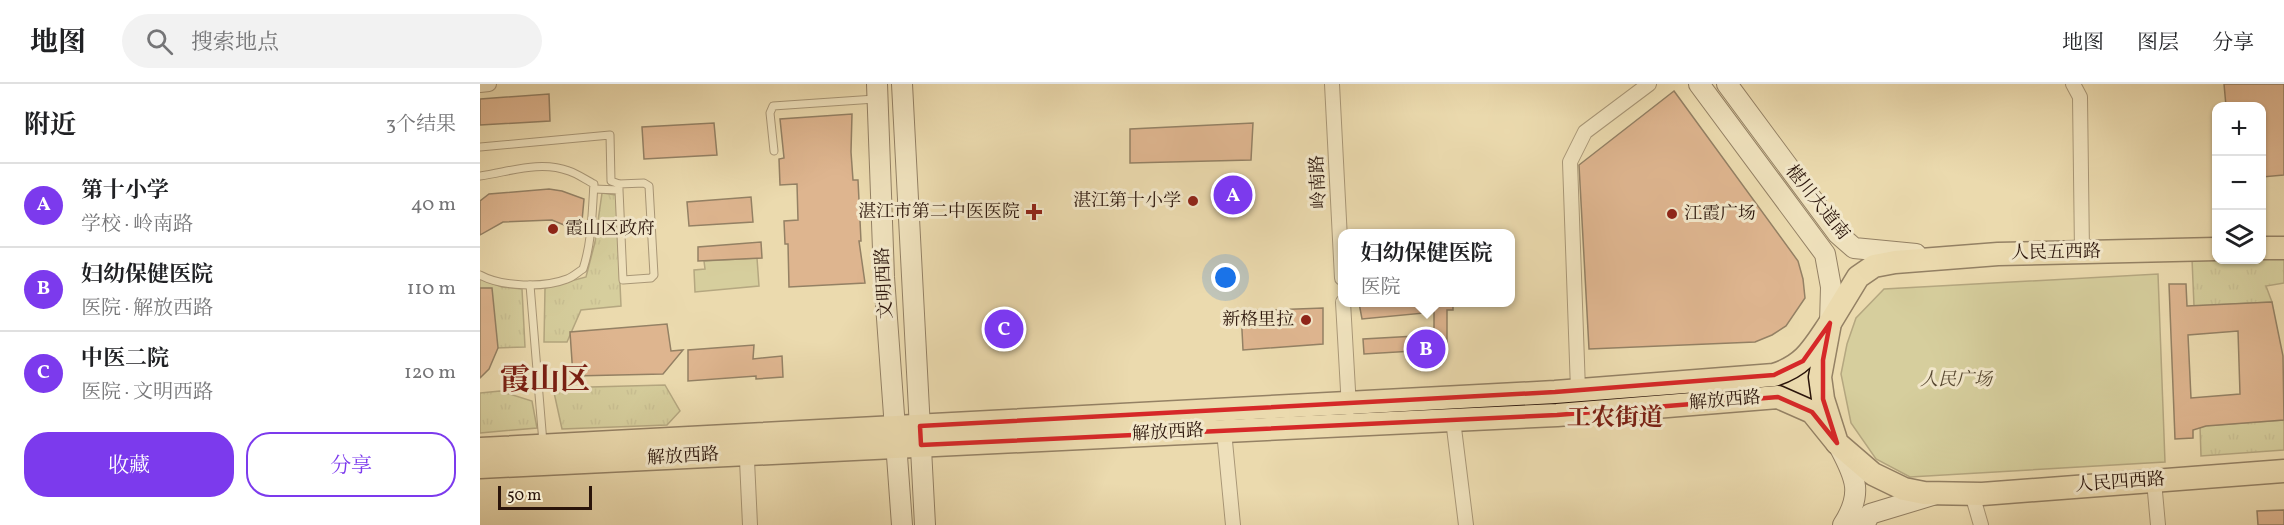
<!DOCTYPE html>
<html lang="zh">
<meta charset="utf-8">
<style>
body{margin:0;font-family:Vollkorn,"Noto Serif SC",serif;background:#f2f2f2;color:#202124}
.controls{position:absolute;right:18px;top:18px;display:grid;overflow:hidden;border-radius:12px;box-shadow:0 2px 4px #0004}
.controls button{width:54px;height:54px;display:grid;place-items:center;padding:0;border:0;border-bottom:2px solid #e0e0e0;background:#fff;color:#202124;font:30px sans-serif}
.scale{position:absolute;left:18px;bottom:15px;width:94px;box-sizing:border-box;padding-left:6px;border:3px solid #2a140a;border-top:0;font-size:16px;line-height:21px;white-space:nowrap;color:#2a140a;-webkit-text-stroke:4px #f2e7ca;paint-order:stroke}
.you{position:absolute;left:746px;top:194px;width:21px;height:21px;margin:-15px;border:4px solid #fff;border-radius:50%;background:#1a73e8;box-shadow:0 0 0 9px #1a73e833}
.badge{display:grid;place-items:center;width:39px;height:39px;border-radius:50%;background:#7c3aed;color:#fff;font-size:20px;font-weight:700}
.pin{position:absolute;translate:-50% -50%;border:3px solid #fff;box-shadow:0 2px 6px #0006}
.popup{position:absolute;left:858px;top:145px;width:177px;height:78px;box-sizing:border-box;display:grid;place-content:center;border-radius:12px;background:#fff;filter:drop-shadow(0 2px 4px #0005);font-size:20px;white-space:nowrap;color:#757577}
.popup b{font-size:22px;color:#202124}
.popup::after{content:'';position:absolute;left:50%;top:100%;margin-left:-12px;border:12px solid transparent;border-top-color:#fff}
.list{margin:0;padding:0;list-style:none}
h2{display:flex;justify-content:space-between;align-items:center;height:78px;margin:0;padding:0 24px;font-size:26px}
h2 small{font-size:20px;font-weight:400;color:#757577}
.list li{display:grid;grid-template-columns:39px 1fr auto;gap:18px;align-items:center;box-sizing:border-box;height:84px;padding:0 24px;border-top:2px solid #e0e0e0}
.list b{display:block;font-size:22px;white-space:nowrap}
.list p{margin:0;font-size:20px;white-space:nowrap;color:#757577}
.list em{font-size:20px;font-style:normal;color:#757577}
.actions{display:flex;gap:12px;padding:18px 24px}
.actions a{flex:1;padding:14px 0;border:2px solid #7c3aed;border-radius:24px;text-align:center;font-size:21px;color:#7c3aed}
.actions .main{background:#7c3aed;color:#fff}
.icon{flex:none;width:33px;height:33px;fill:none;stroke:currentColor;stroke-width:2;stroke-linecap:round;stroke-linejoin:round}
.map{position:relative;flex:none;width:1804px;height:441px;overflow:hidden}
header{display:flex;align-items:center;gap:36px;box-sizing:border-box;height:84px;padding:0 30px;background:#fff;border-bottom:2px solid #e0e0e0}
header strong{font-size:28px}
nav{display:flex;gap:33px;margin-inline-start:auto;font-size:21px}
.search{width:420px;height:54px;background:#f2f2f2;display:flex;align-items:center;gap:15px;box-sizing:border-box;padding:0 21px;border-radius:33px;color:#757577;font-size:22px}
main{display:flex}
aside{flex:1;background:#fff}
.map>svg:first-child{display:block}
.grass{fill:url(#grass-tufts);stroke:#736948;stroke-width:1.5}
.park{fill:#bcbe87;stroke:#736948;stroke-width:1.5}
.building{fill:#cf8768;stroke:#2a140a;stroke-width:1.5;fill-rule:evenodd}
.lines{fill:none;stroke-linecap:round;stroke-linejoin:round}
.lane-casing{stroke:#5a4633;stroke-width:9}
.street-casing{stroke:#5a4633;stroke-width:16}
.secondary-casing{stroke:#2a140a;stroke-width:22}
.primary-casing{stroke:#2a140a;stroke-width:25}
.lane{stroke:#f2e7ca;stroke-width:7}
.street{stroke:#f2e7ca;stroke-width:14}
.secondary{stroke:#f2e7ca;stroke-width:20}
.primary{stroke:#ebdaae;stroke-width:22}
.marked{fill:none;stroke:#d62828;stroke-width:4.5;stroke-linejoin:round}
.poi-dot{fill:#8f2418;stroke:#f2e7ca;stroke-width:2}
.labels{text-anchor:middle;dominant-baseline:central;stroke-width:6;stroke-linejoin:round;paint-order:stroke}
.street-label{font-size:18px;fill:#2a140a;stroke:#f2e7ca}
.poi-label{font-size:18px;fill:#2a140a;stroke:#f2e7ca;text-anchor:end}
.park-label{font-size:18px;font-style:italic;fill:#564730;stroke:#f2e7ca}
.district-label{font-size:24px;font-weight:bold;fill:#7a1f14;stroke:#f2e7ca}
.town-label{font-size:30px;font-weight:bold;fill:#7a1f14;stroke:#f2e7ca}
</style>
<header>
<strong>地图</strong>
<div class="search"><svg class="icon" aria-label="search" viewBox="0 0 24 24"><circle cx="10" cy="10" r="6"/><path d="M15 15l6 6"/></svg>搜索地点</div>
<nav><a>地图</a><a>图层</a><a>分享</a></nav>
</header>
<main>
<aside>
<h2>附近<small>3个结果</small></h2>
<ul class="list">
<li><span class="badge">A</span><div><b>第十小学</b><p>学校 · 岭南路</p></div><em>40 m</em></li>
<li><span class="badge">B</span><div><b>妇幼保健医院</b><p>医院 · 解放西路</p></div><em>110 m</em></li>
<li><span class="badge">C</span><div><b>中医二院</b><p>医院 · 文明西路</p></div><em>120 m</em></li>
</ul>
<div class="actions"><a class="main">收藏</a><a>分享</a></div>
</aside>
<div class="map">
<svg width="1804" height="441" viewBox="0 0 1804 441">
<defs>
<pattern id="grass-tufts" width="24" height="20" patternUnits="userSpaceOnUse" patternTransform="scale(1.5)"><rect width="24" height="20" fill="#bcbe87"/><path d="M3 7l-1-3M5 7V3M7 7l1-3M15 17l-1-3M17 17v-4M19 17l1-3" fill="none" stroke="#a2a273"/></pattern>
</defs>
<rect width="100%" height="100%" fill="#ebdaae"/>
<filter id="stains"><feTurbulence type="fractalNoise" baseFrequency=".00333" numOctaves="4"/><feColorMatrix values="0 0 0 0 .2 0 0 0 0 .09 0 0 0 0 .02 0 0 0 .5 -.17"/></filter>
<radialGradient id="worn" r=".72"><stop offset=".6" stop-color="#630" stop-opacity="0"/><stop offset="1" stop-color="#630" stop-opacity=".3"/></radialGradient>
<g class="grass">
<path d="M122 109 136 111 141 222 101 226 87 258H64L65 204 106 193 115 158Z"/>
<path d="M1782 173H1804V199L1786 202 1792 218 1714 222 1712 175 1782 176Z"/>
<path d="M0 195 22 203 42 205 45 263 16 264 0 205Z"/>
<path d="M185 301 200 327 187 341 82 345 73 304Z"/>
<path d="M20 307 52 317 57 344 0 349V309Z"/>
<path d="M1804 336V366L1721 372 1720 342Z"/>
</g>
<g class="park">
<path d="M277 174 279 202 215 208 214 186 225 185 224 177Z"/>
<path d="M1678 190 1685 378 1430 393 1396 375 1371 339 1361 290 1367 260 1376 234 1404 205Z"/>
</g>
<g class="building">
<path d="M1744 0H1804V91L1782 93V22H1746Z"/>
<path d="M1194 7 1318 177 1323 195 1325 214 1306 242 1292 251 1275 258 1109 265 1099 81Z"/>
<path d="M69 10 70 37 0 41V15Z"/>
<path d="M372 30 371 68 373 96H378L381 157H379L385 199 309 203 308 160H305L304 137 318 136 317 100 300 101 299 75 304 74 300 35Z"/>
<path d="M234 39 237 71 164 75 162 43Z"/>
<path d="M773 39 771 76 650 79V45Z"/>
<path d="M69 105 82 107 104 115 101 148 72 136 23 138 0 151V117L9 110Z"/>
<path d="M271 113 273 138 209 142 207 118Z"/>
<path d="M281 158 282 174 218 177V163Z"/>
<path d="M1689 200H1706L1707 222 1792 218 1803 272 1804 336 1726 342 1713 346V354L1695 355ZM1758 247 1760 310 1711 314 1708 251Z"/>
<path d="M0 204H12L18 264 9 285 0 294Z"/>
<path d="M879 219H973V226H967V265L884 270 883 255 954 251V228L882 235Z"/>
<path d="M843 224V260L763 266 761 227Z"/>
<path d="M187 240 191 267 203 266 183 290 93 292 90 248Z"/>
<path d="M274 261 273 275 302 272 303 293 276 295V292L208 297V266Z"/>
<path d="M1804 426V441H1778L1777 427Z"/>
</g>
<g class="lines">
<defs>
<g id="lane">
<path d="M0 63 130 51 131 97 139 100"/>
<path d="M294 67 290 29 293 22 395 15"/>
<path d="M0 92C29 88 60 76 89 87 98 90 106 96 114 100 112 128 112 158 103 185 98 188 93 193 87 195 64 204 22 203 0 191"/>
<path d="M114 105 139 106 143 196 171 194 174 191 169 102 164 99 139 100V106"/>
<path d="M50 201 63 359"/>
</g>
<g id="street">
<path d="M852 0 862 194"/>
<path d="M1593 0 1600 13 1602 168"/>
<path d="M0 1 9 0"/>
<path d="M863 218 869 324"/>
<path d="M1098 306 1090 78 1105 48 1169 0"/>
<path d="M973 336 986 441"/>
<path d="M744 347 753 441"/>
<path d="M267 376 270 441"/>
<path d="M1674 397 1678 441"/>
<path d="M1492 410 1501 441"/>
</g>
<g id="secondary">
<path d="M397 0 404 193 422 441"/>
<path d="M422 0 445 441"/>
<path d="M1219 0 1345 170 1351 203 1350 239"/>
<path d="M1247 0 1358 150 1374 164 1436 170"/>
<path d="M1360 364C1376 394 1383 410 1363 441"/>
<path d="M1384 441 1390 430 1456 410"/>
</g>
<g id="primary">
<path d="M1782 164H1804"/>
<path d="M1736 165 1518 170 1415 178 1394 182 1378 193 1350 239 1340 293 1343 315 1357 359 1393 390 1424 405 1444 409 1502 410 1804 387"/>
<path d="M0 365 1075 308 1294 291C1325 281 1333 264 1350 239"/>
<path d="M0 383 1077 331 1298 313 1332 328 1357 359"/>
</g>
</defs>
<use href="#lane" class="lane-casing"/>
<use href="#street" class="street-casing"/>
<use href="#secondary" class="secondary-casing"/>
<use href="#primary" class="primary-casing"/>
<use href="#lane" class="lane"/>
<use href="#street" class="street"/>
<use href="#secondary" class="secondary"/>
<use href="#primary" class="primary"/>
</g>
<path d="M0 0H1804V441H0ZM1350 239 1343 276V315L1357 359 1332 328 1298 313 1077 331 441 361 440 342 1075 308 1294 291 1323 277Z" fill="#ebdaae" fill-opacity=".55" fill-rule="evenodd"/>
<path class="marked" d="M1350 239 1343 276V315L1357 359 1332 328 1298 313 1077 331 441 361 440 342 1075 308 1294 291 1323 277Z"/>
<g class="poi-dot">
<circle cx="713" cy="117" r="6"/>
<path d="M551 119h6v6h6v6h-6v6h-6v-6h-6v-6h6z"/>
<circle cx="1192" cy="130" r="6"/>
<circle cx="73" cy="145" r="6"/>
<circle cx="826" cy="236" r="6"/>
</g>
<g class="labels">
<g class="street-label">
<text transform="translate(839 98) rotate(-93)">岭南路</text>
<text transform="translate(1337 119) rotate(51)">椹川大道南</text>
<text transform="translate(1576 169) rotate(-1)">人民五西路</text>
<text transform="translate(405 199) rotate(-93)">文明西路</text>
<text transform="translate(1245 317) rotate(-5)">解放西路</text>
<text transform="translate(688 349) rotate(-3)">解放西路</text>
<text transform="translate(203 373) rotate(-3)">解放西路</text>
<text transform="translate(1640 399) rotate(-4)">人民四西路</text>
</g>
<g class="poi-label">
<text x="701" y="117">湛江第十小学</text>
<text x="540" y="128">湛江市第二中医医院</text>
<text x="1204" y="130" text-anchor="start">江霞广场</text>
<text x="85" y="145" text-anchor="start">霞山区政府</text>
<text x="814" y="236">新格里拉</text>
</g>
<g class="park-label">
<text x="1476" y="296">人民广场</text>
</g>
<g class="district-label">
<text x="1135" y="335">工农街道</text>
</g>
<g class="town-label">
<text x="65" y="297">霞山区</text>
</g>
</g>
<rect width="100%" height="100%" filter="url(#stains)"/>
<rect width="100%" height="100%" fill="url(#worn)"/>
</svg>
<div class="controls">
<button>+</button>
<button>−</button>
<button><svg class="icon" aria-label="layers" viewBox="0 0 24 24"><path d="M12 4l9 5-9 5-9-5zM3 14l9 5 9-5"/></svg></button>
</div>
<div class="scale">50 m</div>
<div class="you"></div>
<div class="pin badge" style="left:753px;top:111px">A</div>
<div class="pin badge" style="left:946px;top:265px">B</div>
<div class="popup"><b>妇幼保健医院</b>医院</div>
<div class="pin badge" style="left:524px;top:245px">C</div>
</div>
</main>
